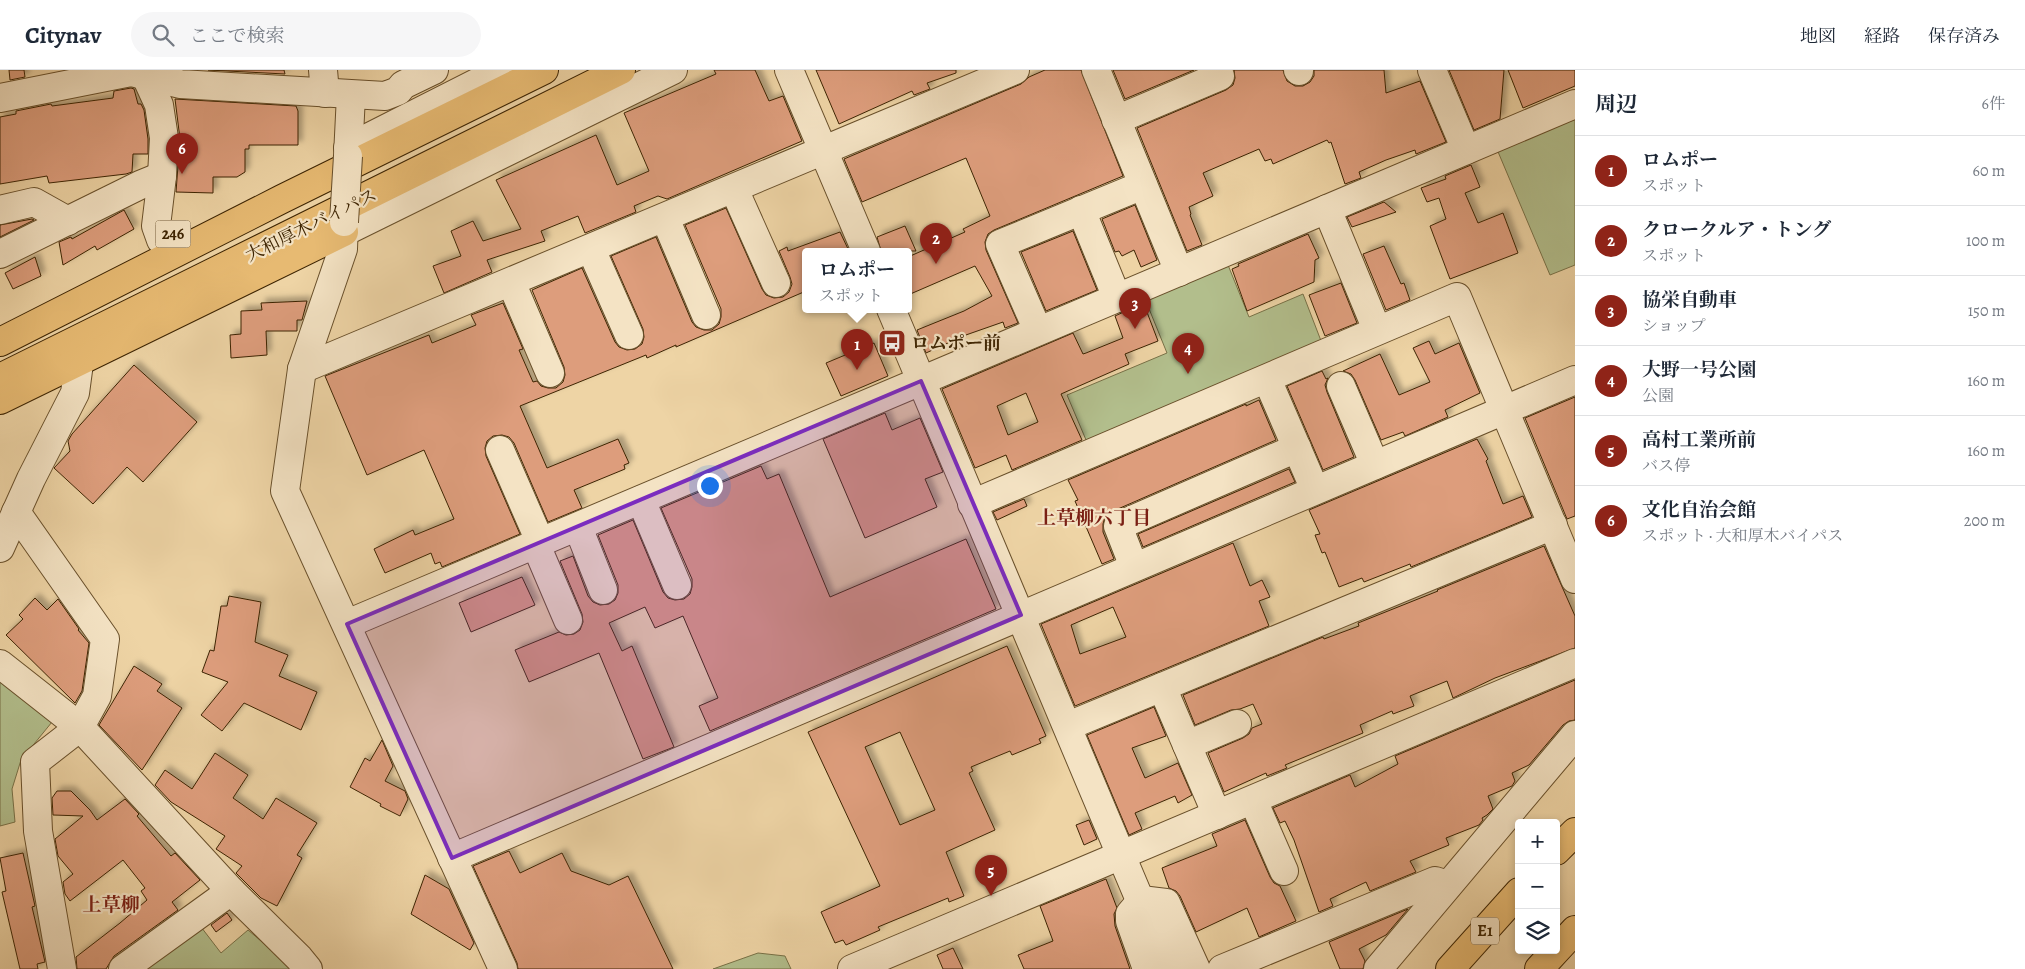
<!DOCTYPE html>
<html lang="ja">
<meta charset="utf-8">
<style>
body{margin:0;font-family:Alegreya,"Noto Serif JP",serif;background:#f6f6f7;color:#1f2937}
.controls{position:absolute;right:15px;bottom:15px;display:grid;overflow:hidden;border-radius:5px;box-shadow:0 2px 8px #0003}
.controls button{width:45px;height:45px;display:grid;place-items:center;padding:0;border:0;border-bottom:1px solid #e0e1e3;background:#fff;color:#1f2937;font:25px sans-serif}
.you{position:absolute;left:709px;top:415px;width:18px;height:18px;margin:-12px;border:4px solid #fff;border-radius:50%;background:#1a73e8;box-shadow:0 0 0 8px #1a73e833}
.badge{display:grid;place-items:center;width:32px;height:32px;border-radius:50%;background:#8f2418;color:#fff;font-size:16px;font-weight:700}
.pin{position:absolute;translate:-50% -41px;filter:drop-shadow(0 1px 2px #0008)}
.pin::after{content:'';position:absolute;top:26px;width:18px;height:15px;background:inherit;clip-path:polygon(0 0,100% 0,50% 100%)}
.popup{position:absolute;left:802px;top:178px;width:110px;height:65px;box-sizing:border-box;display:grid;place-content:center;border-radius:5px;background:#fff;filter:drop-shadow(0 1px 4px #0005);font-size:16px;white-space:nowrap;color:#747a83}
.popup b{font-size:19px;color:#1f2937}
.popup::after{content:'';position:absolute;left:50%;top:100%;margin-left:-10px;border:10px solid transparent;border-top-color:#fff}
.list{margin:0;padding:0;list-style:none}
h2{display:flex;justify-content:space-between;align-items:center;height:65px;margin:0;padding:0 20px;font-size:21px}
h2 small{font-size:16px;font-weight:400;color:#747a83}
.list li{display:grid;grid-template-columns:32px 1fr auto;gap:15px;align-items:center;box-sizing:border-box;height:70px;padding:0 20px;border-top:1px solid #e0e1e3}
.list b{display:block;font-size:19px;white-space:nowrap}
.list p{margin:0;font-size:16px;white-space:nowrap;color:#747a83}
.list em{font-size:16px;font-style:normal;color:#747a83}
.icon{flex:none;width:28px;height:28px;fill:none;stroke:currentColor;stroke-width:2;stroke-linecap:round;stroke-linejoin:round}
.map{position:relative;flex:none;width:1575px;height:899px;overflow:hidden}
header{display:flex;align-items:center;gap:30px;box-sizing:border-box;height:70px;padding:0 25px;background:#fff;border-bottom:1px solid #e0e1e3}
header strong{font-size:24px}
nav{display:flex;gap:28px;margin-inline-start:auto;font-size:18px}
.search{width:350px;height:45px;background:#f6f6f7;display:flex;align-items:center;gap:12px;box-sizing:border-box;padding:0 18px;border-radius:28px;color:#747a83;font-size:19px}
main{display:flex}
aside{flex:1;background:#fff}
.map>svg:first-child{display:block}
.green{fill:#b2be8c;stroke:#787147}
.building{fill:#dd9d7c;stroke:#3d2402;fill-rule:evenodd;filter:url(#shadow)}
.lines{fill:none;stroke-linecap:round;stroke-linejoin:round}
.minor-casing{stroke:#69502b;stroke-width:30}
.highway-casing{stroke:#3d2402;stroke-width:30}
.minor{stroke:#f4e3c4;stroke-width:28}
.highway{stroke:#e7ba72;stroke-width:28}
.minor-bridge-casing{stroke:#69502b;stroke-width:30;stroke-linecap:butt}
.minor-bridge{stroke:#f4e3c4;stroke-width:28}
.marked{fill:#7b2cbf;fill-opacity:0.2;stroke:#7b2cbf;stroke-width:4;stroke-linejoin:round}
.labels{text-anchor:middle;dominant-baseline:central;stroke-width:4.5;stroke-linejoin:round;paint-order:stroke}
.shield{fill:#f4e3c4;stroke:#745d3c;stroke-width:1}
.shield-label{font-size:16px;font-weight:bold;fill:#3d2402}
.street-label{font-size:18px;fill:#3d2402;stroke:#f4e3c4}
.poi-label{font-size:18px;font-weight:bold;fill:#3d2402;stroke:#f4e3c4;text-anchor:start}
.neighbourhood-label{font-size:19px;font-weight:bold;fill:#7a1f14;stroke:#f4e3c4}
</style>
<header>
<strong>Citynav</strong>
<div class="search"><svg class="icon" aria-label="search" viewBox="0 0 24 24"><circle cx="10" cy="10" r="6"/><path d="M15 15l6 6"/></svg>ここで検索</div>
<nav><a>地図</a><a>経路</a><a>保存済み</a></nav>
</header>
<main>
<div class="map">
<svg width="1575" height="899" viewBox="0 0 1575 899">
<defs>
<filter id="shadow"><feDropShadow dx="4.5" dy="-4.5" stdDeviation="2.5" flood-color="#0004"/></filter>
</defs>
<rect width="100%" height="100%" fill="#eed4a5"/>
<filter id="stains"><feTurbulence type="fractalNoise" baseFrequency=".004" numOctaves="4"/><feColorMatrix values="0 0 0 0 .2 0 0 0 0 .09 0 0 0 0 .02 0 0 0 .5 -.17"/></filter>
<radialGradient id="worn" r=".72"><stop offset=".6" stop-color="#630" stop-opacity="0"/><stop offset="1" stop-color="#630" stop-opacity=".3"/></radialGradient>
<g class="green">
<path d="M1575 44V195L1550 205 1496 77Z"/>
<path d="M1226 190 1249 247 1303 224 1323 276 1089 377 1067 325 1167 283 1143 224Z"/>
<path d="M0 610 52 652 21 690 12 719 15 752 0 756Z"/>
<path d="M198 853 221 883 248 860 286 892 291 899H138Z"/>
<path d="M758 883 785 886 791 899H713Z"/>
</g>
<g class="building">
<path d="M9 0H24L25 7 10 10Z"/>
<path d="M208 0H284L285 4Z"/>
<path d="M714 0H755L769 31 783 26 802 71 667 129 658 126 634 136 636 142 585 163 578 146 541 161 545 171 487 190 492 202 444 223 433 196 461 186 451 161 473 151 483 171 521 159 496 110 596 65 617 115 649 101 624 43 716 4Z"/>
<path d="M816 0H956V3L927 13 930 19 914 25 912 21 839 54Z"/>
<path d="M1045 0H1081L1123 106 994 160 988 164 985 172 986 180 1018 253 1005 258 1003 252 963 266 926 283 917 260 964 241 992 226 975 196 908 225V187L965 162 963 159 990 146 966 88 862 132 844 89 1021 14 1029 7Z"/>
<path d="M1113 0H1194L1125 29Z"/>
<path d="M1234 0H1283L1287 11 1295 16H1303L1310 12 1314 6V0H1384L1386 23 1420 11 1446 72 1416 84 1415 80 1386 90 1359 102 1361 108 1345 114 1331 72 1329 73 1327 70 1273 94 1271 89 1265 91 1259 79 1203 103 1213 126 1189 137 1191 144 1190 145 1202 175 1187 181 1137 58 1226 20 1233 15 1235 8Z"/>
<path d="M1449 0H1504L1500 49 1474 60Z"/>
<path d="M1508 0H1575V16L1523 38Z"/>
<path d="M131 18 134 19 138 34H141L144 40 148 69V84H133L132 102 126 104 49 113 47 106 0 114V47L16 44V41L51 34 52 36 113 28 114 21Z"/>
<path d="M175 29 296 36 298 41V75H249V79H245V102L237 107H213V123L176 122 180 69Z"/>
<path d="M1471 95 1480 117 1465 123 1478 153 1503 143 1518 183 1450 209 1430 156 1446 149 1439 128 1427 132 1421 118 1446 109 1445 106Z"/>
<path d="M1384 132 1396 142 1352 157 1347 147Z"/>
<path d="M1135 135 1157 190 1141 197 1134 180 1122 186 1119 181 1115 182 1102 149Z"/>
<path d="M726 138 762 219 766 225 774 228 783 227 789 222 792 214 790 207 779 181 787 177 788 181 840 162 849 181H806V221L676 277V275L647 288 646 285 520 336 547 398 618 369 629 393 624 395 625 399 574 420 582 438 548 452 514 373 509 367 502 365 493 366 487 371 485 378 486 386 520 464 442 497 440 492 435 494 431 483 385 503 374 479 413 460 415 465 454 449 424 380 367 405 325 306 429 265 432 273 476 255 471 245 503 233 523 279 519 280 533 312 537 311 541 316 548 318H556L563 312 565 305 564 297 532 220 582 198 615 272 619 277 627 280 635 279 642 274 644 267 643 259 611 186 656 167 692 252 696 257 704 260H712L719 254 721 247V239L685 155Z"/>
<path d="M124 140 134 159 97 180 95 176 63 195 59 172 71 167 72 169Z"/>
<path d="M32 149 34 150 0 167V155Z"/>
<path d="M905 156 916 181H881L877 167Z"/>
<path d="M1073 161 1097 220 1046 241 1021 182Z"/>
<path d="M1308 164 1319 188 1315 190 1314 212 1247 241 1232 199 1239 196 1238 194Z"/>
<path d="M1384 176 1401 214 1404 213 1410 230 1386 240 1363 184Z"/>
<path d="M35 187 41 206 13 219 5 203Z"/>
<path d="M1341 213 1357 253 1325 266 1309 225Z"/>
<path d="M307 231 302 250H297V261H266L267 285 231 288 230 265 241 264V241L262 240 261 233Z"/>
<path d="M1145 237 1158 271 1125 284 1129 294 1061 324 1082 370 1012 400 1006 385 975 398 942 319 1073 263 1083 284 1086 283 1123 268 1115 246 1130 239 1131 243ZM1026 323 1038 352 1008 365 997 336Z"/>
<path d="M1429 271 1435 284 1459 273 1480 323 1445 340 1448 347 1405 366 1403 362 1381 370 1355 310 1351 304 1343 301 1380 284 1399 325 1430 312 1413 278Z"/>
<path d="M874 273 888 306 841 326 826 293Z"/>
<path d="M134 295 197 352 143 412 127 397 93 434 54 398 70 381 68 371 72 364Z"/>
<path d="M1322 301 1326 309 1328 308 1325 315 1327 322 1354 387 1323 400 1287 316Z"/>
<path d="M1575 327V446L1567 449 1525 348Z"/>
<path d="M1259 330 1276 370 1111 442 1105 447 1103 454V462L1114 489 1102 494 1075 431 1078 430 1068 410 1246 334V336Z"/>
<path d="M885 343 892 360 920 348 943 402 925 409 937 437 865 468 823 369Z"/>
<path d="M1477 369 1488 389 1486 391 1503 434 1523 426 1532 447 1411 497 1410 494 1364 512 1362 508 1339 517 1325 482 1322 483 1315 465 1320 464 1309 440Z"/>
<path d="M761 396 767 409 779 404 830 527 966 469 996 539 710 661 699 636 718 628 683 546 655 558 645 537 609 553 622 581 632 576 674 677 643 689 599 583 529 612 515 580 559 562 566 565 574 564 580 560 583 552 582 544 560 491 573 486 588 526 593 532 600 535 609 534 615 530 618 523V515L598 465 633 450 663 522 668 528 675 530 684 529 690 524 692 517V509L661 438Z"/>
<path d="M1289 399 1295 412 1143 477 1138 464Z"/>
<path d="M1024 429 1027 436 997 450 993 442Z"/>
<path d="M1233 473 1250 516 1262 510 1270 527 1259 531 1269 556 1075 636 1041 554ZM1113 537 1126 567 1080 584 1071 555Z"/>
<path d="M1544 476 1575 546V578L1495 608 1453 628 1447 611 1410 626 1414 636 1393 644 1392 641 1360 655 1363 663 1285 695 1287 698 1267 706 1266 703 1224 722 1208 683 1243 668 1249 664 1252 658 1262 654 1253 634 1240 639 1231 640 1195 655 1183 625 1323 567 1324 569 1359 556 1358 553 1438 521 1437 520Z"/>
<path d="M522 507 535 535 471 562 459 533Z"/>
<path d="M229 526 261 532 255 572 288 585 279 606 317 622 301 660 244 633 222 661 201 645 228 612 202 602 210 580 214 581 221 536H227Z"/>
<path d="M35 528 47 540 58 529 79 559 78 560 89 573 82 621 75 633 6 565 23 549 19 545Z"/>
<path d="M1007 576 1046 666 1039 669 1041 673 1012 685 1010 681 971 697 973 701 969 703 995 760 946 782 964 826 949 832 948 828 878 857 880 860 846 875 843 870 835 873 821 842 880 816 808 662ZM900 662 935 740 900 755 865 677Z"/>
<path d="M134 596 162 614 157 621 182 638 142 700 99 655Z"/>
<path d="M1575 610V650L1569 651 1563 655 1529 695 1512 703 1515 711 1512 716 1488 726 1493 739 1487 745 1482 748 1483 750 1479 755 1446 768 1449 775 1410 791 1416 802 1370 821 1366 812 1330 829 1333 836 1319 842 1294 770 1285 751 1280 753 1273 738 1350 705 1355 717 1398 694 1395 686Z"/>
<path d="M1154 637 1166 666 1132 678 1145 708 1178 693 1192 725 1178 733 1175 726 1135 743 1142 759 1129 765 1087 665Z"/>
<path d="M382 670 393 696 385 711 405 721 408 729 400 746 380 736 381 734 350 717 365 688 370 691Z"/>
<path d="M215 683 248 705 233 728 263 749 276 728 317 753 297 785 302 788 277 836 261 828 236 803 242 796 216 779 225 766 171 732 155 715 165 700 192 719Z"/>
<path d="M57 721H71L90 740 97 750 125 729 139 744 137 746 171 786 175 783 200 810 172 832 178 840 114 886 106 899H77L76 887 120 853 147 830 141 821 145 818 123 790 70 831 65 824 63 812 73 804 58 786 55 769 83 746 53 745 52 728Z"/>
<path d="M1089 750 1097 769 1084 775 1076 755Z"/>
<path d="M1245 750 1270 807 1274 813 1280 816 1296 851 1259 867 1247 838 1196 862 1180 826 1176 821 1169 818 1162 798 1217 776 1212 764Z"/>
<path d="M509 781 520 803 562 783 571 801 609 815 628 806 673 899H518L517 893 473 796Z"/>
<path d="M23 783 35 836 32 837 45 892 37 894 38 899H20L2 822 6 821 0 788Z"/>
<path d="M425 805 449 819 474 873 470 880 411 844Z"/>
<path d="M1106 809 1117 838 1114 844 1115 856 1130 899H1024L1018 885 1053 871 1040 836Z"/>
<path d="M1408 839 1386 865 1359 879 1365 891 1363 899H1340L1329 872Z"/>
<path d="M227 843 232 850 216 862 211 855Z"/>
<path d="M953 878 963 899H943L937 885Z"/>
</g>
<g class="lines">
<defs>
<g id="minor">
<path d="M143 0 159 35 164 68 162 106 156 156 161 170"/>
<path d="M323 0 325 23"/>
<path d="M789 0 866 181"/>
<path d="M1096 0 1179 202"/>
<path d="M1298 0 1299 1"/>
<path d="M1432 0 1466 80"/>
<path d="M0 28 131 2 180 14 385 26 398 21 403 15 434 0"/>
<path d="M1116 50 1220 6 1217 0"/>
<path d="M348 78 502 0"/>
<path d="M348 86 351 25"/>
<path d="M734 119 776 213"/>
<path d="M1327 139 1377 260"/>
<path d="M0 140 34 132 68 151"/>
<path d="M1081 140 1117 228"/>
<path d="M665 148 706 245"/>
<path d="M344 152 343 179 302 299 285 421 503 899"/>
<path d="M344 162 673 0"/>
<path d="M591 179 629 265"/>
<path d="M0 184 140 115 162 106"/>
<path d="M511 212 550 303"/>
<path d="M891 239 1169 899"/>
<path d="M1038 261 1000 174 1143 115"/>
<path d="M302 299 1015 0"/>
<path d="M1267 309 1315 420"/>
<path d="M1341 316 1375 395"/>
<path d="M500 380 538 467 539 482 568 550"/>
<path d="M641 430 677 515"/>
<path d="M972 434 1457 227 1575 509"/>
<path d="M16 442 105 569 97 626 80 657 35 692 38 761 62 899"/>
<path d="M578 457 603 520"/>
<path d="M0 478 31 409 75 323 79 293"/>
<path d="M1134 497 1118 456 1297 378"/>
<path d="M347 554 1575 34"/>
<path d="M0 594 80 657 231 821 299 888 308 899"/>
<path d="M1162 617 1217 745"/>
<path d="M1068 656 1553 455"/>
<path d="M1187 675 1237 654"/>
<path d="M1253 730 1284 801"/>
<path d="M452 788 1575 310"/>
<path d="M1141 830 1166 833 1196 899"/>
<path d="M1135 838 1130 844V851L1147 899"/>
<path d="M123 899 231 821"/>
<path d="M852 899 1575 593"/>
<path d="M1222 899 1435 811 1448 815"/>
<path d="M1378 899 1575 665"/>
</g>
<g id="highway">
<path d="M0 272 282 129 544 0"/>
<path d="M0 308 621 0"/>
<path d="M0 330 344 162"/>
<path d="M1556 781 1575 762"/>
<path d="M1450 899 1519 822"/>
<path d="M1539 899 1575 860"/>
</g>
</defs>
<use href="#minor" class="minor-casing"/>
<use href="#highway" class="highway-casing"/>
<use href="#minor" class="minor"/>
<use href="#highway" class="highway"/>
<defs>
<path id="minor-bridge" d="M344 152 348 86"/>
</defs>
<use href="#minor-bridge" class="minor-bridge-casing"/>
<use href="#minor-bridge" class="minor-bridge"/>
</g>
<path class="marked" d="M921 311 1021 545 452 788 347 554Z"/>
<defs>
<symbol id="bus-square" viewBox="-11 -11 22 22"><rect x="-9" y="-9" width="18" height="18" rx="4" fill="#8f2418" stroke="#f4e3c4"/><path d="M-5-6H5V4H4V6H2V4H-2V6H-4V4H-5ZM-3.5-4V0h7V-4ZM-3.5 1.2v1.5H-2V1.2ZM2 1.2v1.5H3.5V1.2Z" fill="#fff"/></symbol>
</defs>
<g fill-rule="evenodd">
<use href="#bus-square" x="876" y="257" width="32" height="32"/>
</g>
<g class="labels">
<g class="shield">
<rect x="155.5" y="150.5" width="35" height="27" rx="4"/>
<rect x="1471" y="847.5" width="28" height="27" rx="4"/>
</g>
<g class="shield-label">
<text x="173" y="164">246</text>
<text x="1485" y="861">E1</text>
</g>
<g class="street-label">
<text transform="translate(311 155) rotate(-26)">大和厚木バイパス</text>
</g>
<g class="poi-label">
<text x="911" y="273">ロムポー前</text>
</g>
<g class="neighbourhood-label">
<text x="1094" y="448">上草柳六丁目</text>
<text x="111" y="835">上草柳</text>
</g>
</g>
<rect width="100%" height="100%" filter="url(#stains)"/>
<rect width="100%" height="100%" fill="url(#worn)"/>
</svg>
<div class="controls">
<button>+</button>
<button>−</button>
<button><svg class="icon" aria-label="layers" viewBox="0 0 24 24"><path d="M12 4l9 5-9 5-9-5zM3 14l9 5 9-5"/></svg></button>
</div>
<div class="you"></div>
<div class="pin badge" style="left:857px;top:300px">1</div>
<div class="popup"><b>ロムポー</b>スポット</div>
<div class="pin badge" style="left:936px;top:194px">2</div>
<div class="pin badge" style="left:1135px;top:259px">3</div>
<div class="pin badge" style="left:1188px;top:304px">4</div>
<div class="pin badge" style="left:991px;top:826px">5</div>
<div class="pin badge" style="left:182px;top:104px">6</div>
</div>
<aside>
<h2>周辺<small>6件</small></h2>
<ul class="list">
<li><span class="badge">1</span><div><b>ロムポー</b><p>スポット</p></div><em>60 m</em></li>
<li><span class="badge">2</span><div><b>クロークルア・トング</b><p>スポット</p></div><em>100 m</em></li>
<li><span class="badge">3</span><div><b>協栄自動車</b><p>ショップ</p></div><em>150 m</em></li>
<li><span class="badge">4</span><div><b>大野一号公園</b><p>公園</p></div><em>160 m</em></li>
<li><span class="badge">5</span><div><b>高村工業所前</b><p>バス停</p></div><em>160 m</em></li>
<li><span class="badge">6</span><div><b>文化自治会館</b><p>スポット · 大和厚木バイパス</p></div><em>200 m</em></li>
</ul>
</aside>
</main>
